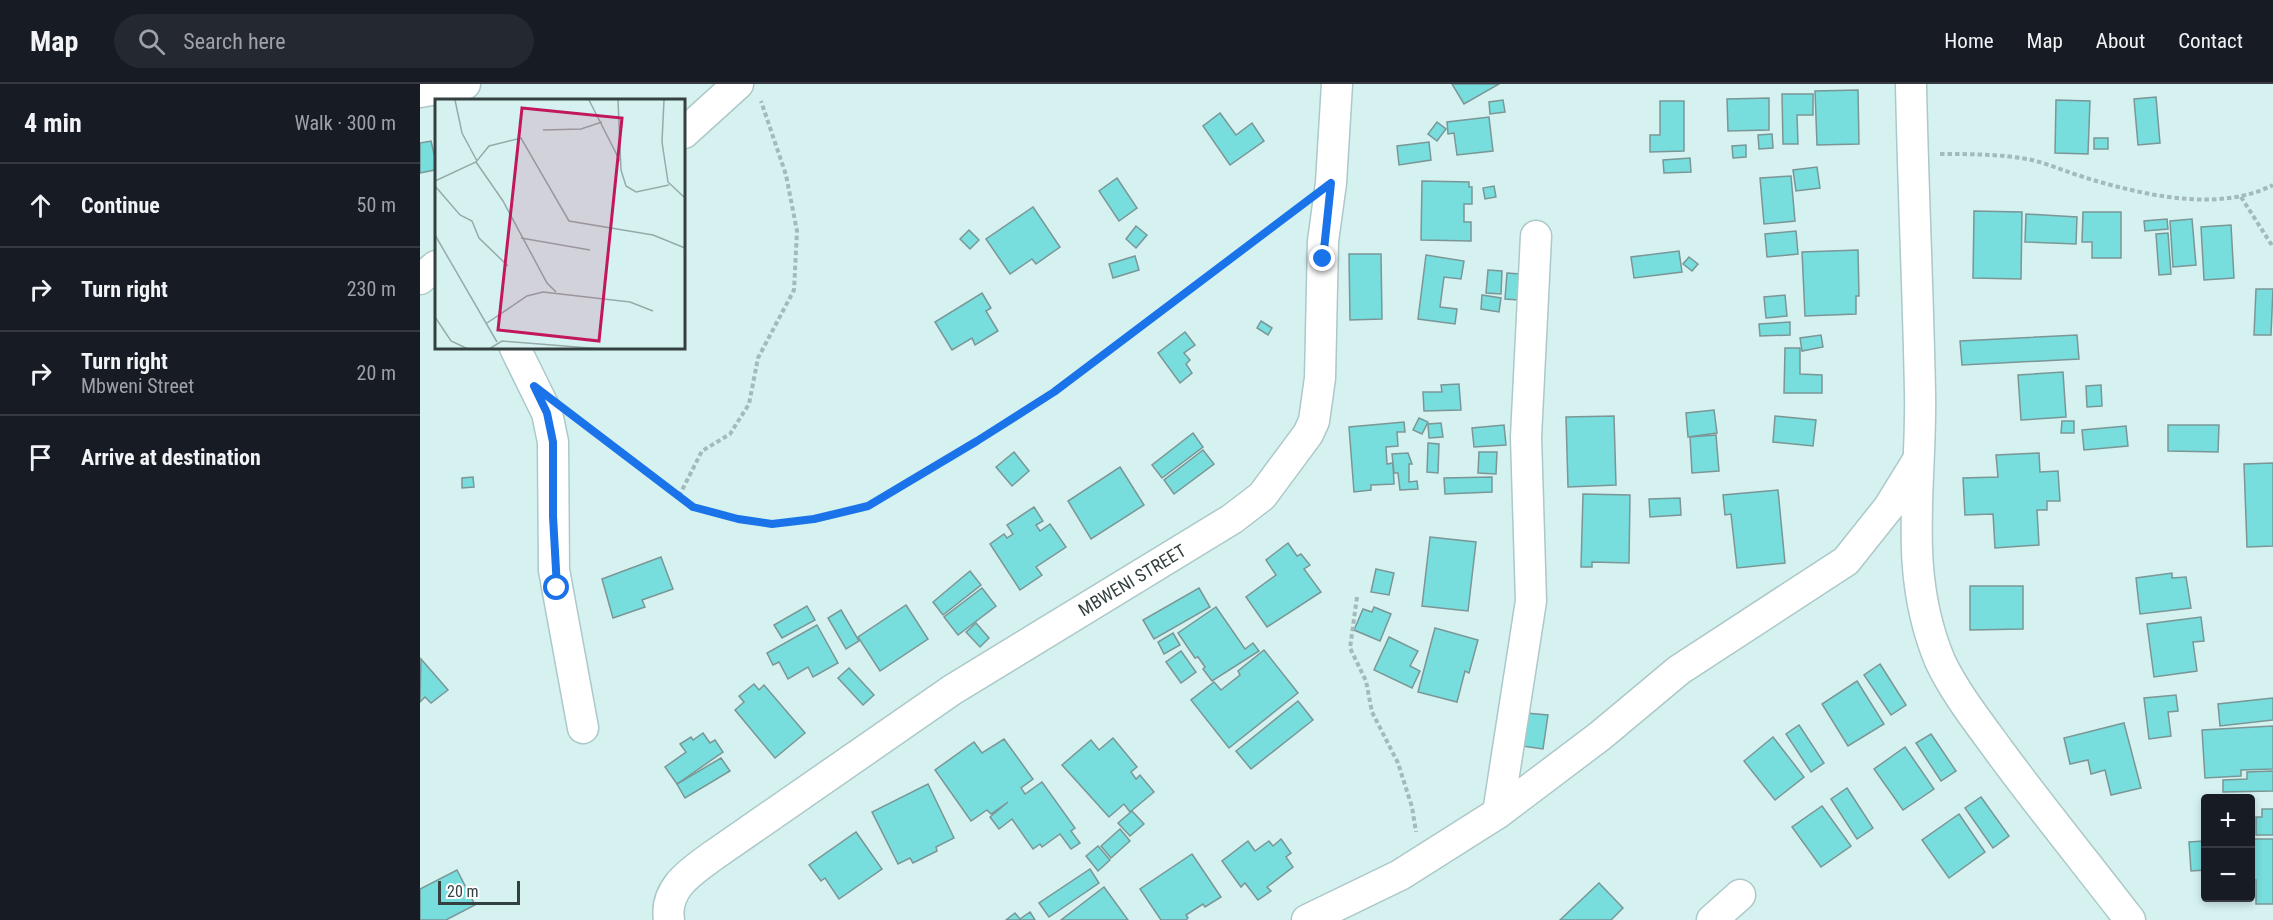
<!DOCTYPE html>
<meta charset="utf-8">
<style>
body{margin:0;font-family:"Roboto Condensed",sans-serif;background:#242831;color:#f1f3f6}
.controls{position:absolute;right:18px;bottom:18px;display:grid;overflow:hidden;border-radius:6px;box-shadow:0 3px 9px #0003}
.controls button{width:54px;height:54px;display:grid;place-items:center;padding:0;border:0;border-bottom:2px solid #363941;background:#171b24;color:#f1f3f6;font:30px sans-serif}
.scale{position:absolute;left:18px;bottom:15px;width:82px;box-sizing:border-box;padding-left:6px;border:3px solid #344040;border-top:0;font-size:16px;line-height:21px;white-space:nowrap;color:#344040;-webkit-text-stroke:4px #fff;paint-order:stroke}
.stop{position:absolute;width:18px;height:18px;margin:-14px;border:4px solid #1a73e8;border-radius:50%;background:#fff}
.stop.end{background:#1a73e8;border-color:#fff;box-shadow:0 2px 6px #0008}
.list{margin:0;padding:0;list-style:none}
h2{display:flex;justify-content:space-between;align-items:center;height:78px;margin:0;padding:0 24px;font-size:26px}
h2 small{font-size:20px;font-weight:400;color:#9ea1a6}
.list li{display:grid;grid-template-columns:39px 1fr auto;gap:18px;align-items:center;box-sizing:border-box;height:84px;padding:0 24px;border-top:2px solid #363941}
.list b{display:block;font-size:22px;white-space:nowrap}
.list p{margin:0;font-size:20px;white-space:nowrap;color:#9ea1a6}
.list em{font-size:20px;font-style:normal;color:#9ea1a6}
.icon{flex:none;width:33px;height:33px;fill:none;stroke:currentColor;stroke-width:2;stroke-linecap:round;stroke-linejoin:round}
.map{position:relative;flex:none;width:1853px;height:836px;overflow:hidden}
header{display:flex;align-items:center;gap:36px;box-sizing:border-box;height:84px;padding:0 30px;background:#171b24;border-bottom:2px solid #363941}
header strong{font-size:28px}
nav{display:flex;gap:33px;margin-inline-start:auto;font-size:21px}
.search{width:420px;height:54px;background:#242831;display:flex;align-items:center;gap:15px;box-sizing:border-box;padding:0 21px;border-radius:33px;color:#9ea1a6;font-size:22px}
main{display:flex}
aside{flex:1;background:#171b24}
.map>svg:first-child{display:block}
.building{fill:#7dd;stroke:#7b9696;stroke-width:1.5}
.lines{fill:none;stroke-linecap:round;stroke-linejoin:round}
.minor-casing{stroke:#acc8c8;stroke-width:33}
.path{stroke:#a2bab9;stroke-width:4;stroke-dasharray:4.5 3;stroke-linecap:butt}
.minor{stroke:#fff;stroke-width:30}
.route{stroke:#1a73e8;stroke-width:8}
.labels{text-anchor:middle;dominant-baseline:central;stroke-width:5;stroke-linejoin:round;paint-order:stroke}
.street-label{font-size:18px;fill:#344040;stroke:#fff}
.inset-road{fill:none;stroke:#95abaa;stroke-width:1.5}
.view{fill:#c2185b;fill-opacity:0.15;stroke:#c2185b;stroke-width:3}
.inset-edge{fill:none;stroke:#344040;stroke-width:3}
</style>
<header>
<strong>Map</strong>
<div class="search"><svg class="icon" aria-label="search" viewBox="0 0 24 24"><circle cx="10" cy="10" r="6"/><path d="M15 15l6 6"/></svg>Search here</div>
<nav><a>Home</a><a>Map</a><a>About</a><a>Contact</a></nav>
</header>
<main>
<aside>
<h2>4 min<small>Walk · 300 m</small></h2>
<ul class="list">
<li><svg class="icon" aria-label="ahead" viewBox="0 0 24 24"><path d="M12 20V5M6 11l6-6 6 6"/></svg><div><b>Continue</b></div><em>50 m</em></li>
<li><svg class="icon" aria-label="right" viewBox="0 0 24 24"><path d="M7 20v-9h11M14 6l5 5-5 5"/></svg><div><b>Turn right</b></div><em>230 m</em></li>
<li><svg class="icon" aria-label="right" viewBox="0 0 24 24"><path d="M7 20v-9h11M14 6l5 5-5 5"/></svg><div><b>Turn right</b><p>Mbweni Street</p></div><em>20 m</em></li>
<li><svg class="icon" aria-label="arrive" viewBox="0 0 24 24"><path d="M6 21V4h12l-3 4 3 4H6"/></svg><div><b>Arrive at destination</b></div></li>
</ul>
</aside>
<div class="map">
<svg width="1853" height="836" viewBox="0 0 1853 836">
<rect width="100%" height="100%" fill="#d5f2f1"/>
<g class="building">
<path d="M1032 0H1079L1044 20Z"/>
<path d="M1438 6 1439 60 1397 61 1395 7Z"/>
<path d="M1362 10H1393V31H1377L1378 60H1363Z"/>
<path d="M1736 13 1740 59 1718 61 1714 15Z"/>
<path d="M1349 14V46L1308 47 1307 15Z"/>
<path d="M1083 16 1085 28 1070 30 1069 18Z"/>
<path d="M1636 16 1670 17 1668 70 1635 69Z"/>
<path d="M1240 17H1264V67L1230 68V51H1240Z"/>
<path d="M800 29 816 51 832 39 844 57 810 81 783 42Z"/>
<path d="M1069 33 1073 67 1037 71 1034 49 1028 50 1027 38Z"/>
<path d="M1017 38 1026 45 1017 57 1008 50Z"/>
<path d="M1352 50 1353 64 1339 65 1338 51Z"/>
<rect x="1674" y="54" width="14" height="11"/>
<path d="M11 57 14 70 16 69V91L15 86 0 89V59Z"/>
<path d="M1009 58 1011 76 979 81 977 62Z"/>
<path d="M1326 61V73L1313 74 1312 62Z"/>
<path d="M1270 74 1271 88 1244 89 1243 76Z"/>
<path d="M1397 83 1400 104 1376 107 1373 86Z"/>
<path d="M1371 92 1375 137 1344 140 1340 94Z"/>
<path d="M697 94 717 124 699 137 679 107Z"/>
<path d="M1002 97 1049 98V103H1052V120H1044V138H1051V157L1001 156Z"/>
<path d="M1074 102 1076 113 1065 115 1063 104Z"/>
<path d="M613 123 640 163 616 180 612 175 590 190 566 155Z"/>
<path d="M1554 127 1602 128 1601 195 1553 194Z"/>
<path d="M1663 128H1701V174H1672V158H1662Z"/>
<path d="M1606 130 1657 133 1656 160 1605 158Z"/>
<path d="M1747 135 1748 145 1725 147 1724 137Z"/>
<path d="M1772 135 1776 181 1753 183 1750 137Z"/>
<path d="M1811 141 1814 194 1784 196 1781 143Z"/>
<path d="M716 142 727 151 716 164 706 155Z"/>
<path d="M549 146 559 156 550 165 540 155Z"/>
<path d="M1376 147 1378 170 1347 173 1345 150Z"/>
<path d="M1748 149 1751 190 1739 191 1736 150Z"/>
<path d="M1438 166 1439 212H1436V230L1385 232 1382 168Z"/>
<path d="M1259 167 1262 188 1214 194 1211 173Z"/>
<path d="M929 170H961L962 235 930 236Z"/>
<path d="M1006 171 1044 177 1041 195 1024 193 1020 223 1037 225 1035 240 998 235Z"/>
<path d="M715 172 719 186 693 194 689 180Z"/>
<path d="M1269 173 1278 180 1272 187 1263 180Z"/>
<path d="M1068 186 1082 187 1081 210 1066 209Z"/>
<path d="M1087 189 1100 190 1098 216 1085 215Z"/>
<path d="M1836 205H1853L1851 251H1834Z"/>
<path d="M562 209 571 224 566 227 578 247 555 261 552 254 532 266 515 238Z"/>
<path d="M1062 211 1081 214 1079 228 1061 225Z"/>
<path d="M1365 211 1367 232 1346 234 1344 213Z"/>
<path d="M841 237 852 244 848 251 837 244Z"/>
<path d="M1370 238V251L1340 252 1339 240Z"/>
<path d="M765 248 775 261 764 269 770 276 766 280 772 289 760 299 738 269Z"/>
<path d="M1401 251 1403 263 1382 267 1380 254Z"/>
<path d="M1657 251 1659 275 1542 281 1540 257Z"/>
<path d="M1365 264H1380V290L1402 291V309H1364Z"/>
<path d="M1643 288 1646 333 1601 336 1598 291Z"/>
<path d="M1039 300 1041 326 1004 327 1003 308H1022L1021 301Z"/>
<path d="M1681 301 1682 322 1667 323 1666 302Z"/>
<path d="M1294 326 1297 349 1268 353 1266 329Z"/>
<path d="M1194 332 1196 401 1148 403 1146 333Z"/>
<path d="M1355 332 1396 336 1393 362 1353 358Z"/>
<path d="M999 334 1008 338 1002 350 993 346Z"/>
<path d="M1642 337H1654V349H1641Z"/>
<path d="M984 338 985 348H977L978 362 966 363 967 380 973 379 974 400 951 401V406L934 408 929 343Z"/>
<path d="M1021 339 1023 353 1009 354 1008 340Z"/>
<path d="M1084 341 1086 361 1054 363 1052 344Z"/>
<path d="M1748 341H1799L1798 368 1748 367Z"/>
<path d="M1706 342 1708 362 1664 366 1662 346Z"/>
<path d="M773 349 783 363 742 394 732 381Z"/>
<path d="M1296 351 1299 387 1272 389 1270 353Z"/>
<path d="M1008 359 1019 360 1018 389 1007 388Z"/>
<path d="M783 366 794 380 754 410 744 396Z"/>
<path d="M594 368 609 387 592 402 576 383Z"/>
<path d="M1059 368H1077L1076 390 1058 389Z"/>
<path d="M988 369 992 380H989V398L997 397 998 405 980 406 978 389H974L972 370Z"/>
<path d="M1619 369 1620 388 1638 387 1640 417H1627V426H1617L1619 461 1575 464 1573 430 1545 431 1543 394 1578 393 1576 371Z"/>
<path d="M1853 379V462L1827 463 1824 380Z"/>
<path d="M700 383 724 421 671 455 648 417Z"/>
<path d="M53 393 54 403 42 404V394Z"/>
<path d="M1072 393V408L1025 410 1024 394Z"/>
<path d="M1358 406 1365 479 1317 484 1311 430 1305 431 1303 411Z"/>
<path d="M1163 410 1210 411 1209 479 1172 478V483H1161Z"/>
<path d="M1260 414 1261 431 1230 433 1229 415Z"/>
<path d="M614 423 623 437 616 441 620 447 630 440 646 463 616 483 622 491 600 506 570 460 584 450 587 454 593 450 587 441Z"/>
<path d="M1010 453 1056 458 1048 527 1002 522Z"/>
<path d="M868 459 877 472 881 470 890 481 884 485 901 508 847 543 826 513 856 491 846 476Z"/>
<path d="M241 473 253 505 222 516 225 523 193 534 182 495Z"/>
<path d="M956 485 974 489 969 511 951 508Z"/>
<path d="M550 487 561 501 523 531 513 518Z"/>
<path d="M1752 489V494L1766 493 1771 524 1720 530 1716 494Z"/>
<path d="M1550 502H1603V545L1550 546Z"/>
<path d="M562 504 576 522 538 551 524 533Z"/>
<path d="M779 504 790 523 734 555 723 536Z"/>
<path d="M486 521 508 555 460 587 438 553Z"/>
<path d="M387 522 395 536 362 554 354 541Z"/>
<path d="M796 523 825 565 833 559 839 567 792 597 783 585 785 583 778 573 775 574 758 549Z"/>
<path d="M954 523 971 530 960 557 934 546 943 525 952 528Z"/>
<path d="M421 526 439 557 426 565 408 534Z"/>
<path d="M1781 533 1784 557 1773 558 1777 587 1734 593 1727 540Z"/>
<path d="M556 539 569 554 560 563 546 548Z"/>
<path d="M397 541 418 579 393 593 388 583 368 595 359 578 353 581 347 569Z"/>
<path d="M1015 544 1058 556 1049 589 1045 587 1037 618 998 608Z"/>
<path d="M753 549 760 561 744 570 738 558Z"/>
<path d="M969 553 998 567 990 582 1000 587 992 604 954 586Z"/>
<path d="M844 566 878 609 809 664 771 616 794 598 801 606 820 591 818 587Z"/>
<path d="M761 567 776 588 761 599 746 578Z"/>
<path d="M1 575 28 606 11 619 5 613 0 618Z"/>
<path d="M1460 580 1486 621 1471 631 1444 591Z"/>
<path d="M429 584 454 611 443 621 418 594Z"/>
<path d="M1437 597 1464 640 1428 662 1402 620Z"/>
<path d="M334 600 339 606 344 601 385 649 355 674 315 626 324 618 319 612Z"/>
<path d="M1756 611 1758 627 1748 628 1751 652 1729 655 1724 614Z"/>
<path d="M1853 614V636L1800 642 1798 620Z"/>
<path d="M878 617 893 636 831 685 816 667Z"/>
<path d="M1106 629 1128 631 1123 665 1102 662Z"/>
<path d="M1704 639 1721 704 1691 711 1685 686 1671 690 1668 676 1650 680 1644 654Z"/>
<path d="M1379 641 1404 679 1391 688 1366 650Z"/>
<path d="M1853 642V685L1821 686V692L1785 694 1782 646Z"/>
<path d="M283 649 290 659 295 656 303 668 257 700 245 683 266 668 260 660 271 653 273 656Z"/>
<path d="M1511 650 1536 687 1521 697 1496 659Z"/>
<path d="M1353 653 1384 693 1355 716 1324 677Z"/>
<path d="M693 654 717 683 711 688 716 695 720 691 734 708 710 728 704 720 689 733 642 681 671 656 679 666Z"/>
<path d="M584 655 613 695 601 704 605 710 622 698 655 744 651 747 660 759 651 765 640 750 622 763 620 760 613 765 592 735 579 745 570 733 588 718 571 730 567 726 551 737 515 686 554 658 562 669Z"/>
<path d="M1485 663 1514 705 1483 726 1454 685Z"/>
<path d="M301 674 310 687 265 714 257 700Z"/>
<path d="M1853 687V707L1803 708V696L1827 695V688Z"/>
<path d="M508 700 534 754 516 763 517 767 493 779 490 774 478 780 452 728Z"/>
<path d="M1427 704 1453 744 1437 755 1411 715Z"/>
<path d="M1561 713 1589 752 1573 764 1545 724Z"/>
<path d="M1402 722 1431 762 1401 783 1372 743Z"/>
<path d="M1842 725H1853V751H1836V733H1842Z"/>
<path d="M712 727 724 740 710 752 698 739Z"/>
<path d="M1539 730 1565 768 1529 794 1502 756Z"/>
<path d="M700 745 710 757 691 774 681 762Z"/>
<path d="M436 748 462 785 419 815 405 794 401 797 389 781Z"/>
<path d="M861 755 871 769 866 773 873 783 847 803 851 807 838 816 825 799 821 803 802 777 828 757 835 767 849 757 853 762Z"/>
<path d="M1830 755H1853V820H1836V796H1830Z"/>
<path d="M1784 757 1786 786 1771 787 1769 758Z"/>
<path d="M678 762 690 776 678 787 666 772Z"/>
<path d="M772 770 801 813 785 823 783 820 766 831 768 834 766 836H741L720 805Z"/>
<path d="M670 785 679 799 629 833 619 819Z"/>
<path d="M37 786 55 821 26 836H0V805Z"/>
<path d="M1179 799 1203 824 1191 836H1140Z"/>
<path d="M684 803 708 836H641Z"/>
<path d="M610 828 615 836H586L595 829 600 835Z"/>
</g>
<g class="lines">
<defs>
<g id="minor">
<path d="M1491 0C1493 103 1498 205 1500 308 1502 402 1482 486 1520 577 1535 609 1559 639 1580 668 1622 725 1667 780 1710 836"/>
<path d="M0 8 45 0"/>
<path d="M264 49 318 0"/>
<path d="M0 195 16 182"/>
<path d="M95 264 127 329 133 358 134 486 163 644"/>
<path d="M1078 729 1111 517 1106 353 1116 152"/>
<path d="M249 836C244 804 272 787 294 771L532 606 812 435 842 412 888 350 894 337 900 294 903 157 911 99 917 0"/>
<path d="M887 836 980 791 1078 729 1180 652 1259 586 1426 477 1469 423 1498 376"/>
<path d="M1292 836 1320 811"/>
</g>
</defs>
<use href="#minor" class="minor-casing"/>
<g class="path">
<path d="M1520 70C1551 70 1582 70 1612 76 1632 81 1652 90 1673 96 1728 112 1800 128 1853 101"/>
<path d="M1821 113 1853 163"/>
<path d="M157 335 273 423 318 435 352 440 394 435 448 422 557 357 634 308 878 124"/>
<path d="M259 412 282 367 310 350 329 320 338 274 374 206 377 147 366 91 341 17"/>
<path d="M937 513 930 564 946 597 952 628 978 679 992 723 996 748"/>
</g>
<use href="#minor" class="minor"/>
</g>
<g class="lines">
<path class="route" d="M137 504 133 432V358L127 329 114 302 273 423 318 435 352 440 394 435 448 422 557 357 634 308 911 99 903 175"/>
</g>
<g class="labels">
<g class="street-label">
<text transform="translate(712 496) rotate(-31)">MBWENI STREET</text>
</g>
</g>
<g transform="translate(15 15)">
<rect width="250" height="250" fill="#d5f2f1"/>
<path class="inset-road" d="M20 1 27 34 42 62M154 1 185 62M183 1 186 71 191 87 201 93 234 86M229 1 227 43 233 83 250 99M108 31 146 30 167 23M41 63 68 102 112 184 121 193M0 82 41 63 54 47 86 39 134 122 218 136 250 149M0 87 25 116 37 122 44 139 73 167M0 136 62 243M86 139 155 151M0 218 16 242 33 250M52 224 92 197 108 193 195 203 218 212M54 250 67 242 167 250"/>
<path class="view" d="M87 9 187 19 164 242 63 231Z"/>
<rect width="250" height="250" class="inset-edge"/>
</g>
</svg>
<div class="controls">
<button>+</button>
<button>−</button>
</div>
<div class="scale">20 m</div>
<div class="stop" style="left:137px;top:504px"></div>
<div class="stop end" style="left:903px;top:175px"></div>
</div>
</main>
